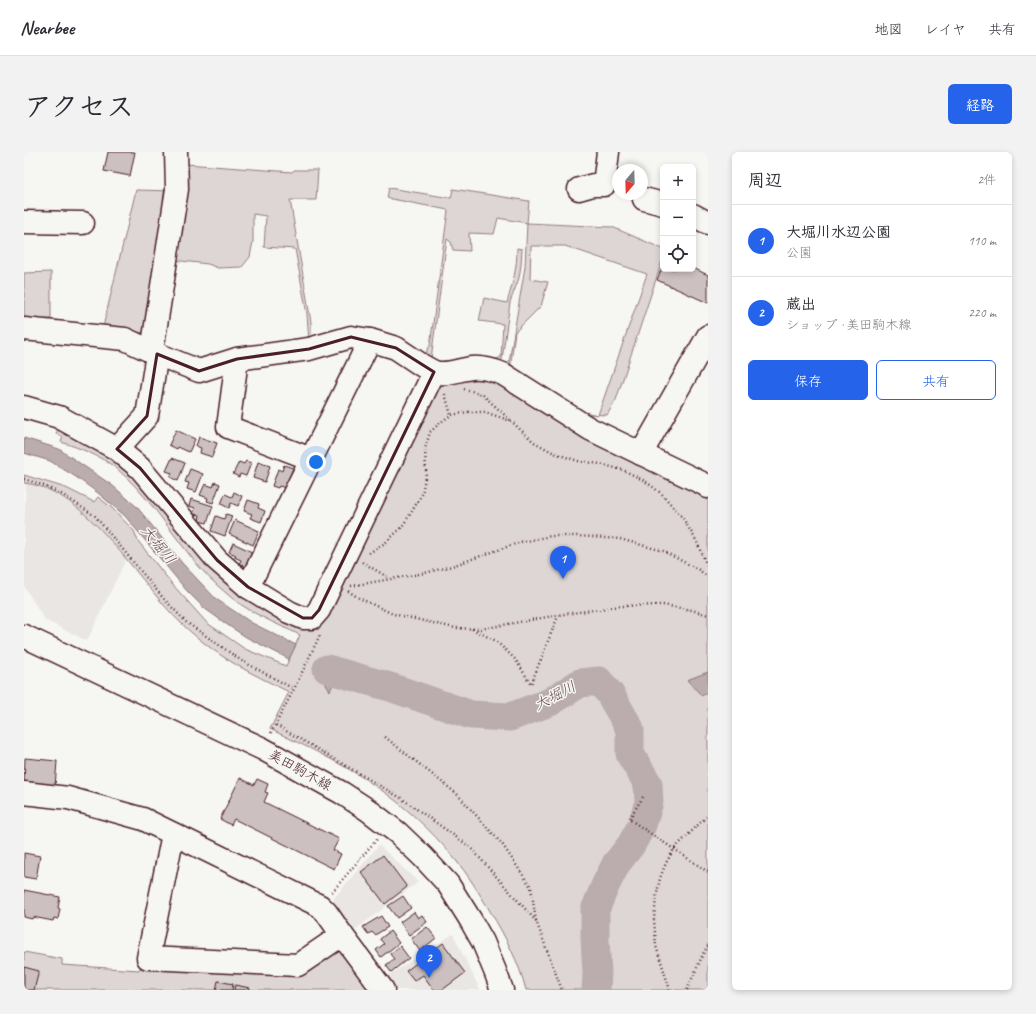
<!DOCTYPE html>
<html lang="ja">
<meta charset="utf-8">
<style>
body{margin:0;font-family:Caveat,"Klee One",sans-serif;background:#f2f2f3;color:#2b2b33}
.controls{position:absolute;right:12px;top:12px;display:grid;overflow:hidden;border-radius:6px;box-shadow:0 2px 6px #0003}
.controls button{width:36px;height:36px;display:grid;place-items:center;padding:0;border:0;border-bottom:1px solid #e1e1e2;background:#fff;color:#2b2b33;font:20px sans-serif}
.compass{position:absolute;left:588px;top:12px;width:36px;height:36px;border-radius:50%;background:#fff;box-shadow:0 2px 6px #0003;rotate:199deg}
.you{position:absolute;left:292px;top:310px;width:14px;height:14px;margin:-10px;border:3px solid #fff;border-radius:50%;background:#1a73e8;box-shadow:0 0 0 6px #1a73e833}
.badge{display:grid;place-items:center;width:26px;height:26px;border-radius:50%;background:#2563eb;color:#fff;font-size:13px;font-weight:700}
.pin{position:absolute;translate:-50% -33px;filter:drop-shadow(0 1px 2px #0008)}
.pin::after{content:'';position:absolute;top:21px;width:14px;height:12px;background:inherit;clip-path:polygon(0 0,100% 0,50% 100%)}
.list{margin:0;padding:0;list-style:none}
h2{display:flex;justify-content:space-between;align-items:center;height:52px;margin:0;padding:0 16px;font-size:17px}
h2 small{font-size:13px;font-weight:400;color:#7c7c81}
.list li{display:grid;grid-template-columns:26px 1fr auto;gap:12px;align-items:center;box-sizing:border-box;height:72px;padding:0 16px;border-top:1px solid #e1e1e2}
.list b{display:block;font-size:15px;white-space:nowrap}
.list p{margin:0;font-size:13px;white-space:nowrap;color:#7c7c81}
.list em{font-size:13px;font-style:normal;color:#7c7c81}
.actions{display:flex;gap:8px;padding:12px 16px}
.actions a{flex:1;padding:9px 0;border:1px solid #2563eb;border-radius:6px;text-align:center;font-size:14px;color:#2563eb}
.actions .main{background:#2563eb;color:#fff}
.icon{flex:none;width:22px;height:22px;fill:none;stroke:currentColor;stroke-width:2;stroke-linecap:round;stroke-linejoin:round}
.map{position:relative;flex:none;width:684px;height:838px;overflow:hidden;border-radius:6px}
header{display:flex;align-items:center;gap:24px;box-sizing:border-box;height:56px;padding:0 20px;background:#fff;border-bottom:1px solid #e1e1e2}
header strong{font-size:19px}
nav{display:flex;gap:22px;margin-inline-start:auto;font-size:14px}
.intro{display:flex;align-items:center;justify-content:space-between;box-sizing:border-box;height:96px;padding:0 24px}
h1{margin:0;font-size:28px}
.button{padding:10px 18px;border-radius:6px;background:#2563eb;color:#fff;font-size:14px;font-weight:700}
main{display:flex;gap:24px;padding:0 24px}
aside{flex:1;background:#fff;border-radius:6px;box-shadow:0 2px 6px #0003}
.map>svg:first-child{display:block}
.built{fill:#e9e6e3}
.green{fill:#ddd6d5;stroke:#947a80;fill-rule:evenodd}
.water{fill:#bbadae;stroke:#8e747a}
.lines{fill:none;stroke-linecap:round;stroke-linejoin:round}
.river{stroke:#bbadae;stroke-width:29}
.building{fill:#ccc1c0;stroke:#4a1f2b}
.minor-casing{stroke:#4a1f2b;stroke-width:25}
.path{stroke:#4a1f2b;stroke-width:2.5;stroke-dasharray:1 3;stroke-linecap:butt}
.minor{stroke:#f6f6f2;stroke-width:22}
.marked{fill:none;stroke:#4a1f2b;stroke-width:3;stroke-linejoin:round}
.labels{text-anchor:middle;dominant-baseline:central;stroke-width:3;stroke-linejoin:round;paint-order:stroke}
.street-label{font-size:14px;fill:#4a1f2b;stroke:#f6f6f2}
.water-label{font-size:15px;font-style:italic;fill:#6c4a52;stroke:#f6f6f2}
</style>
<header>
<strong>Nearbee</strong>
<nav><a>地図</a><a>レイヤ</a><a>共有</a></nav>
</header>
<div class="intro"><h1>アクセス</h1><a class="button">経路</a></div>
<main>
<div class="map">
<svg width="684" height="838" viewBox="0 0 684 838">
<rect width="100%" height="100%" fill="#f6f6f2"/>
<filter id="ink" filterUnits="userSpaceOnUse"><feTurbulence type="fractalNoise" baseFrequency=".025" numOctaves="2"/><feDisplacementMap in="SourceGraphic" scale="8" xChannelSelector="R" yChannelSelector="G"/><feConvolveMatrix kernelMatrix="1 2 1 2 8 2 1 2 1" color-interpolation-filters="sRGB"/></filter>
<g filter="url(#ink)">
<g class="built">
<path d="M2 331 20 336 34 343 49 353 62 363 84 386 102 407 63 489 21 468 0 434V379Z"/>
<path d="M355 693 394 730 327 781 305 752Z"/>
<path d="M429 782 456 838H371L362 825Z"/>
</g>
<g class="green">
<path d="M162 12 268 20 270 18H294L292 48H266L287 170V182L290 186 285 190 283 162 271 97 240 95 242 64 229 62V89L226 105 218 115 194 116 184 112 149 108Z"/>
<path d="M365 36 427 46 429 37 505 49 503 71 588 75 639 97V106L592 248 583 263 563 262 550 258 486 214 485 210 501 115 503 71 474 66 470 82 445 81 446 99 429 98 427 90 423 87 407 207 402 206 403 198 406 194 424 58 363 46ZM507 94H541L623 122 574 263 560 260 550 256 492 217 487 212V210L491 180 517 154 524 130 506 127Z"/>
<path d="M112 38 148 39 123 181 99 179 79 175Z"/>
<path d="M493 96 498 97 497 113 495 126 486 150 478 208 474 210 419 214C437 197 460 215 477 205L479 172 455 169 460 146 483 151C489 130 493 117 493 96Z"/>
<path d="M27 120V167L5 168 0 164V121Z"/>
<path d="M452 225 468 228 681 343 684 347V838H502C495 810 481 784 466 759 455 741 444 722 430 706 407 678 380 653 350 633 318 611 281 594 246 577L265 540C247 531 228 522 211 512 192 501 174 487 158 472 113 430 65 338 0 331V323L42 336 70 350 74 345 88 356 110 379 114 389 148 432 183 471 221 497 262 514 276 483C251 471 223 460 202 441 190 431 178 419 168 406 144 376 122 341 92 316 76 304 56 296 37 290L39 285 32 282 36 273 83 300 279 473 294 478 410 236 420 230Z"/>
<path d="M315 796 352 838H0V800L38 807V813L115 818 116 816 276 822Z"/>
</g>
<g class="water">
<path d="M0 286 35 297 89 334 113 355 158 411 192 447 228 471 272 493 265 507 222 485 205 474 180 456 163 439 101 364 74 341 52 325 26 309 0 301Z"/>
<path d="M320 508 306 539 297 525 304 510Z"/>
<path d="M684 520V539L678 544 663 528Z"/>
</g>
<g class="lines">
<path class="river" d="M303 517 366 535 447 563 486 565 526 550 556 531 575 529 586 542 606 577V602L624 632 625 650 618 673 607 693 592 712 581 734 571 758V787L573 821 572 838"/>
</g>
<g class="building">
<path d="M84 0H111L106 24 80 19Z"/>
<path d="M639 113V117H669V116L684 123V151L633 128Z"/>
<path d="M152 278 171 287 165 300 154 295 153 297 145 293Z"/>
<path d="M175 285 193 291 188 305 176 301 177 296 172 294Z"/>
<path d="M148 306 161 311 154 329 146 325 148 321 142 319Z"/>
<path d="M222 309 227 311 222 324 216 322 215 325 209 322 215 310 220 312Z"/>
<path d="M234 310 246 314 241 330 229 326Z"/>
<path d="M260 313 269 316 262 336 255 334 254 336 248 334 254 317 258 319Z"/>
<path d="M166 317 179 322 172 340 163 337 165 331 161 330Z"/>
<path d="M191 330 196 332 189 351 183 349 184 346 176 343 181 332 189 335Z"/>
<path d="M210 340 218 344 214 354 207 351 205 356 197 352 201 342 208 345Z"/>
<path d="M167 347 189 354 183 371 175 369 176 363 169 362 171 356 165 354Z"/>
<path d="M224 348 235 352 234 356 241 359 237 370 226 366 228 362 220 359Z"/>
<path d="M202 362 208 364 201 384 187 379 192 364 200 367Z"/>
<path d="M211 368 235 379 229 393 205 382Z"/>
<path d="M209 391 228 400 222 415 215 412 217 408 210 405 212 403 205 400Z"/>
<path d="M1 606 33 609 31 635 0 632Z"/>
<path d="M216 626 230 633 233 627 244 632 241 640 244 641 240 650 315 687 309 698 317 702 310 717 210 667 207 673 196 667Z"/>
<path d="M0 701 16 704 12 727 0 725Z"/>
<path d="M359 703 383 735 361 752 337 720Z"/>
<path d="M0 738 36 745 34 756 36 757 34 767 30 766 29 769 9 765 8 767 0 765Z"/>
<path d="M379 744 387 756 373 766 364 754Z"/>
<path d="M390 760 394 766 398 763 403 770 385 783 376 770Z"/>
<path d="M357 764 364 775 351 783 348 780 344 782 339 775Z"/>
<path d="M403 775 412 786 396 799 387 787Z"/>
<path d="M366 779 375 791 357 805 352 798 360 792 356 787Z"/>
<path d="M419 791 441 821 418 838H410L399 823 390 829 382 819Z"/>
<path d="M376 794 385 806 367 820 362 813 370 807 366 802Z"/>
<path d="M0 815 15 819 10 838H0Z"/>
<path d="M194 829 209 832 208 838H192Z"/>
<path d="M211 833 226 836V838H210Z"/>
</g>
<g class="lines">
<defs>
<g id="minor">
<path d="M555 37 569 33H580L584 0"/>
<path d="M620 47 639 52"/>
<path d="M669 63 684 71"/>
<path d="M0 70 59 71"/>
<path d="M0 177 101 187 133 202 175 219 213 207 285 197 327 185 346 188 372 196 399 214 410 220"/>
<path d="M128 199 153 37 152 0"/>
<path d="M213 207 204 275 287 307"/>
<path d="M0 255 35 265 93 297 116 316 193 408 224 435 265 460 279 466H288L295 458 410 220C423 224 436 217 448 216 459 215 469 218 479 222L566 277 682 333 684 335"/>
<path d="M93 297 123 264 133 202"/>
<path d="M617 302 684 184"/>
<path d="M224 435 346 188"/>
<path d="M0 484 239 597 318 641 344 658 374 681 399 705 424 732 446 767 459 790 471 819 478 838"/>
<path d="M0 641 44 646 119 667 296 754 302 760 318 783 359 838"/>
<path d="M149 682 124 806 274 813 318 783"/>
</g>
</defs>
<use href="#minor" class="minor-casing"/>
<g class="path">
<path d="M440 237 458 242 486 268"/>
<path d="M421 242 427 263"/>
<path d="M0 327 21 334 39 343 71 364 140 447 162 470 218 509 270 537"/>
<path d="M345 401 361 391 377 376 387 361 398 342 402 320 401 297 406 280 417 270 427 263 444 260H461L487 269 510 290 530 301 554 309 576 312 599 318 621 329 638 342 658 365 672 388 684 416"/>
<path d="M338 410 365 426"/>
<path d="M327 434 401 421 428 414 497 390 527 384H553L596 387 639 399 675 418 684 425"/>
<path d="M324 439 335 446 369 462 431 476 457 477 534 463 597 454 639 453 668 458 684 463"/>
<path d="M448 477 472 489 491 507 507 532 534 464"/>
<path d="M252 573 377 646 445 694 512 769 538 838"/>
<path d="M247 581 270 537 296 483"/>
<path d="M361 585 433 642 478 692 507 735 512 769"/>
<path d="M619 645 605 667 684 720"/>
<path d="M308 740 353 687"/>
<path d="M646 838 632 794 630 767 632 746 636 726 642 711 650 697 684 663"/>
<path d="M663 838 680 800 684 794"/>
</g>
<use href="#minor" class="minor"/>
</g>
</g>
<path class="marked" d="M327 185 372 196 410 220 295 458 288 466H279L224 435 193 408 116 316 93 297 123 264 133 202 175 219 213 207 285 197Z"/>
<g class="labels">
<g class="street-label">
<text transform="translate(276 618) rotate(29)">美田駒木線</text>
</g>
<g class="water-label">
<text transform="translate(134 393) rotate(51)">大堀川</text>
<text transform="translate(531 544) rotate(-28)">大堀川</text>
</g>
</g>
</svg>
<div class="controls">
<button>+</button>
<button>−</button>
<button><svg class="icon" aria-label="locate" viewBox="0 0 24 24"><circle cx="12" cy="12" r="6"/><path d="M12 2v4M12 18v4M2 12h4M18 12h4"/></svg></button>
</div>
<svg class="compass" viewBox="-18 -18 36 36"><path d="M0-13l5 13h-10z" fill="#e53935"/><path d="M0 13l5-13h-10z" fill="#7c7c81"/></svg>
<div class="you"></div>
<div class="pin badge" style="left:539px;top:427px">1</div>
<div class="pin badge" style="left:405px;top:826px">2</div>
</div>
<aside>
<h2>周辺<small>2件</small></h2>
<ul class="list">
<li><span class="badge">1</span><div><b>大堀川水辺公園</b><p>公園</p></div><em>110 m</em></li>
<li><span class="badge">2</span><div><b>蔵出</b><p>ショップ · 美田駒木線</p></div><em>220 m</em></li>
</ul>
<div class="actions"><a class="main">保存</a><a>共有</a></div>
</aside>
</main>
